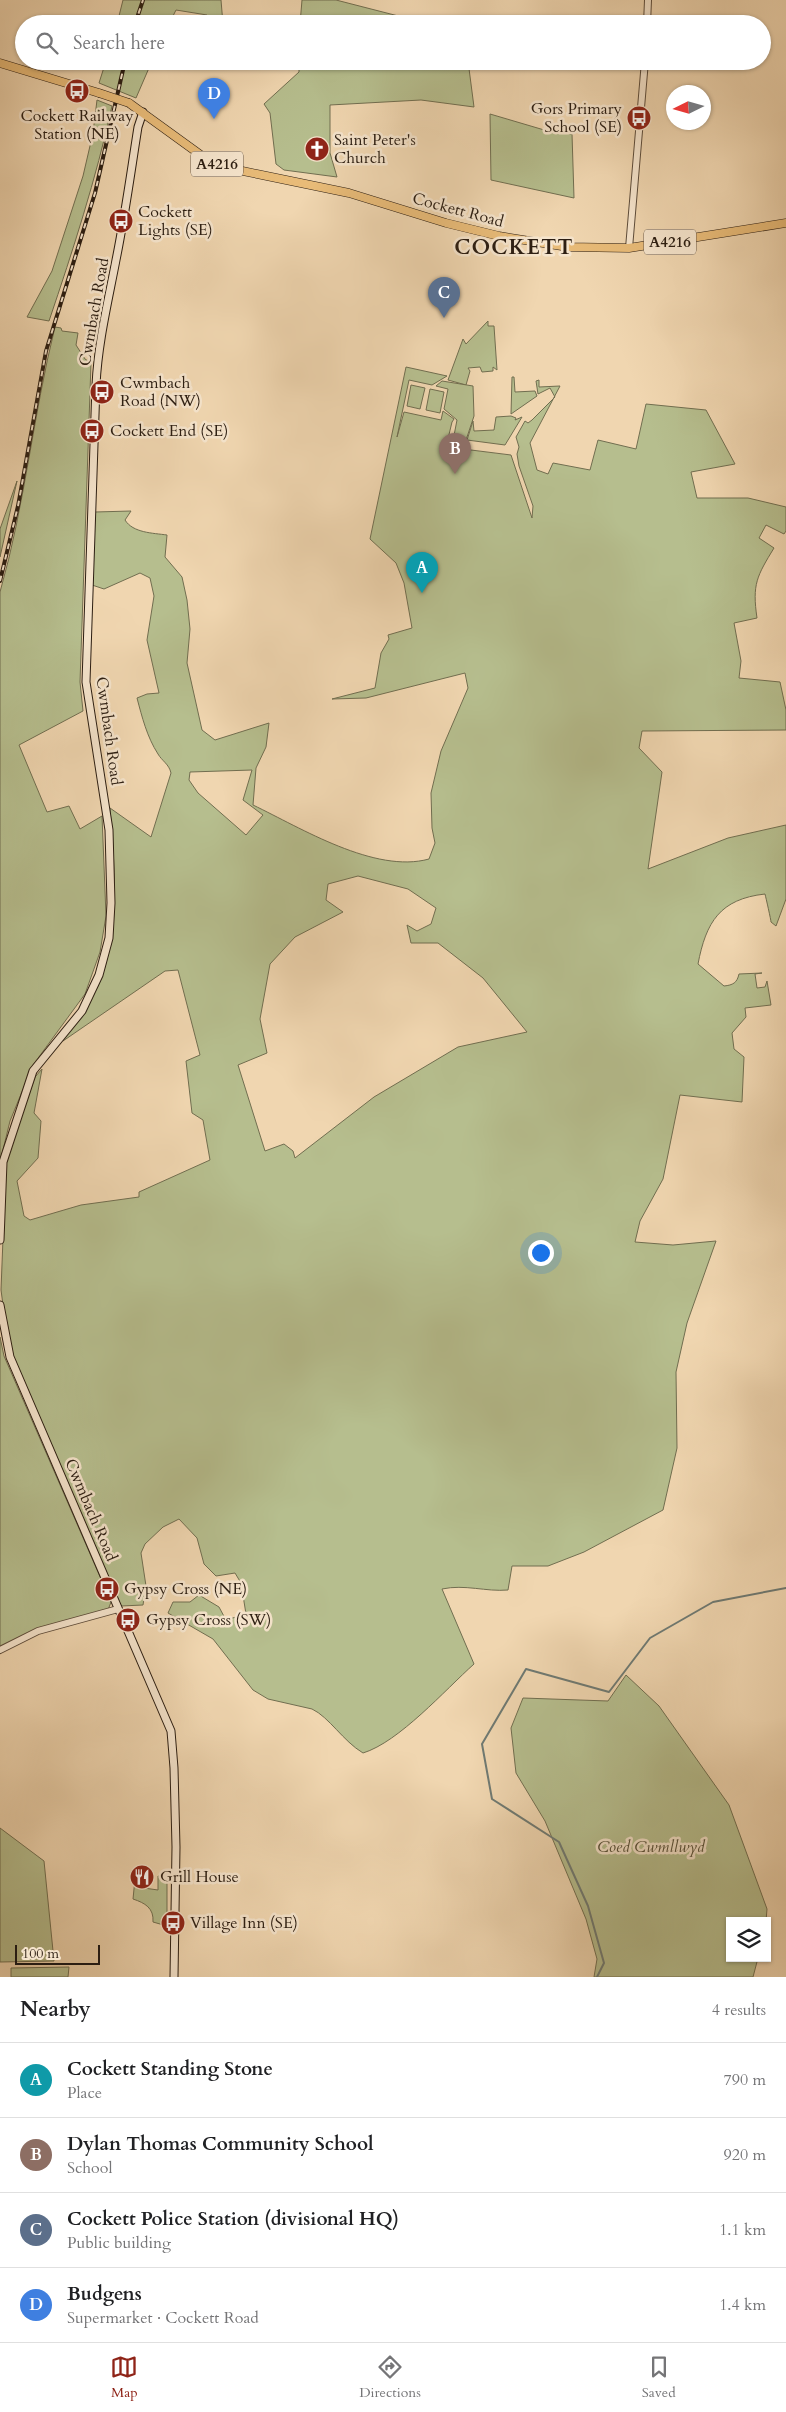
<!DOCTYPE html>
<meta charset="utf-8">
<style>
body{margin:0;font-family:Cardo,serif;background:#f2f2f2;color:#202124}
.controls{position:absolute;right:15px;bottom:15px;display:grid;overflow:hidden;border-radius:0px;box-shadow:0 1px 4px #0004}
.controls button{width:45px;height:45px;display:grid;place-items:center;padding:0;border:0;border-bottom:1px solid #e0e0e0;background:#fff;color:#202124;font:25px sans-serif}
.compass{position:absolute;left:666px;top:85px;width:45px;height:45px;border-radius:50%;background:#fff;box-shadow:0 1px 4px #0004;rotate:265deg}
.scale{position:absolute;left:15px;bottom:12px;width:85px;box-sizing:border-box;padding-left:5px;border:2px solid #2c1e12;border-top:0;font-size:14px;line-height:18px;white-space:nowrap;color:#2c1e12;-webkit-text-stroke:4px #f5e4cc;paint-order:stroke}
.you{position:absolute;left:540px;top:1252px;width:18px;height:18px;margin:-12px;border:4px solid #fff;border-radius:50%;background:#1a73e8;box-shadow:0 0 0 8px #1a73e833}
.badge{display:grid;place-items:center;width:32px;height:32px;border-radius:50%;background:#8f2418;color:#fff;font-size:16px;font-weight:700}
.pin{position:absolute;translate:-50% -41px;filter:drop-shadow(0 1px 2px #0008)}
.pin::after{content:'';position:absolute;top:26px;width:18px;height:15px;background:inherit;clip-path:polygon(0 0,100% 0,50% 100%)}
.list{margin:0;padding:0;list-style:none}
h2{display:flex;justify-content:space-between;align-items:center;height:65px;margin:0;padding:0 20px;font-size:21px}
h2 small{font-size:16px;font-weight:400;color:#757577}
.list li{display:grid;grid-template-columns:32px 1fr auto;gap:15px;align-items:center;box-sizing:border-box;height:75px;padding:0 20px;border-top:1px solid #e0e0e0}
.list b{display:block;font-size:19px;white-space:nowrap}
.list p{margin:0;font-size:16px;white-space:nowrap;color:#757577}
.list em{font-size:16px;font-style:normal;color:#757577}
.icon{flex:none;width:28px;height:28px;fill:none;stroke:currentColor;stroke-width:2;stroke-linecap:round;stroke-linejoin:round}
.map{position:relative;flex:none;width:786px;height:1977px;overflow:hidden}
.search{position:absolute;background:#fff;box-shadow:0 1px 4px #0004;left:15px;right:15px;top:15px;height:55px;display:flex;align-items:center;gap:12px;box-sizing:border-box;padding:0 18px;border-radius:28px;color:#757577;font-size:19px}
.sheet{height:365px;background:#fff}
nav{display:flex;justify-content:space-around;align-items:center;box-sizing:border-box;height:70px;border-top:1px solid #e0e0e0;background:#fff;font-size:14px;color:#757577}
nav a{display:grid;justify-items:center;gap:2px}
nav .on{color:#8f2418}
.map>svg:first-child{display:block}
.green{fill:#b6be8e;stroke:#716e50;fill-rule:evenodd}
.lines{fill:none;stroke-linecap:round;stroke-linejoin:round}
.stream{stroke:#6f7a73;stroke-width:2}
.tertiary-casing{stroke:#5d4c3a;stroke-width:8}
.secondary-casing{stroke:#2c1e12;stroke-width:9}
.primary-casing{stroke:#2c1e12;stroke-width:9}
.tertiary{stroke:#f5e4cc;stroke-width:6}
.secondary{stroke:#f5e4cc;stroke-width:7}
.primary{stroke:#e8bb78;stroke-width:8}
.rail-casing{stroke:#2c1e12;stroke-width:4}
.rail{stroke:#f5e4cc;stroke-width:2;stroke-dasharray:5.5;stroke-linecap:butt}
.primary-bridge-casing{stroke:#2c1e12;stroke-width:9;stroke-linecap:butt}
.primary-bridge{stroke:#e8bb78;stroke-width:8}
.labels{text-anchor:middle;dominant-baseline:central;stroke-width:5;stroke-linejoin:round;paint-order:stroke}
.shield{fill:#f5e4cc;stroke:#68594a;stroke-width:1}
.shield-label{font-size:15px;font-weight:bold;fill:#2c1e12}
.poi-label{font-size:16px;fill:#2c1e12;stroke:#f5e4cc;text-anchor:start}
.street-label{font-size:16px;fill:#2c1e12;stroke:#f5e4cc}
.park-label{font-size:16px;font-style:italic;fill:#554e37;stroke:#f5e4cc}
.district-label{font-size:21px;font-weight:bold;letter-spacing:1px;fill:#2c1e12;stroke:#f5e4cc}
</style>
<div class="map">
<svg width="786" height="1977" viewBox="0 0 786 1977">
<rect width="100%" height="100%" fill="#f0d6b0"/>
<filter id="stains"><feTurbulence type="fractalNoise" baseFrequency=".004" numOctaves="4"/><feColorMatrix values="0 0 0 0 .2 0 0 0 0 .09 0 0 0 0 .02 0 0 0 .5 -.17"/></filter>
<radialGradient id="worn" r=".72"><stop offset=".6" stop-color="#630" stop-opacity="0"/><stop offset="1" stop-color="#630" stop-opacity=".3"/></radialGradient>
<g class="green">
<path d="M123 0H221L223 24H206L207 15 176 10 169 24H117Z"/>
<path d="M302 0H336L410 19 458 24H300Z"/>
<path d="M106 61H152L136 98 99 83Z"/>
<path d="M299 61H468L474 107 421 100 330 105V153L337 177 284 170 276 164 270 113 264 104 299 72Z"/>
<path d="M97 100 112 106C96 179 73 250 49 321L27 317 52 271 83 176 93 133Z"/>
<path d="M490 114 551 132 572 134 574 198 491 180Z"/>
<path d="M488 321V326H494L497 370 493 367V371L482 372 480 367 468 368 470 371 466 385 448 380 463 339 466 344Z"/>
<path d="M55 327 61 328 62 331 78 333 76 345 85 359 91 363 80 682 83 711 19 745 47 812 69 806 80 829 102 816 106 916 100 952 85 994 33 1065 10 1121 0 1162V592C25 505 33 415 55 327Z"/>
<path d="M406 367 447 376 432 385 409 380 397 437 404 412 441 420 443 411 454 419 452 422 446 447V451H451L457 420 444 409 448 389 436 386 442 381 473 386 474 416 463 449 511 455 532 518 533 506 519 466 517 454 519 447 516 437 525 421 528 423 532 420 555 397 550 388 538 394 536 381 539 380V387L560 386 530 443 537 470 548 474 553 463 590 470 598 440 636 449 646 404 706 410 735 464 691 472 697 498H748L786 507V531L784 534 766 525 759 538 774 548C757 576 752 584 757 618L734 623 741 661 739 678 780 682 786 710V730L642 731 639 748 662 772 648 869 728 838 786 825V899L776 926 771 922C771 920 766 898 765 894 720 899 706 922 698 964L724 986C733 985 737 983 739 974L762 973 755 974 757 988 765 987 767 981 771 1005 745 1008 746 1017 732 1033 734 1049 744 1057 742 1102 680 1095 663 1179 640 1221 635 1242 673 1245 716 1241 687 1323 676 1372 677 1448 663 1510 584 1552 548 1566H512L508 1590C486 1592 465 1584 442 1589L474 1664C445 1690 399 1742 363 1753 343 1741 329 1717 312 1709L268 1699 253 1690 213 1639 168 1613 173 1602H190L199 1595 219 1607 226 1620 246 1614 241 1583 235 1573 216 1576 204 1564 197 1538 179 1519 163 1527 145 1544 141 1553 146 1586 143 1605 121 1606 13 1356 8 1342 1 1290 6 1161 35 1077 42 1069 34 1113 41 1121 38 1158 17 1181 24 1216 30 1220 81 1205 139 1197V1192L210 1160 203 1120 192 1113 186 1061 200 1055 178 970 165 971 63 1041C73 1024 94 998 101 979 121 924 114 865 110 808L151 837 171 773C169 764 162 761 158 754 147 737 142 717 137 698L147 694 159 693 147 640 154 596 150 578 140 573 104 589 92 585 95 512 131 511 125 520C133 533 153 533 167 535L165 557 182 577 187 600 190 629 187 663 202 730 215 740 269 723 266 747 256 768 253 805C301 828 375 874 429 859L435 843 432 828 431 793 441 751 468 688 465 673 366 698 332 699 375 688 381 653 389 639 388 635 412 628 404 583 396 563 370 539ZM252 770 243 800 263 815 246 835 198 793 189 780 190 772ZM358 876 408 889 436 908 431 924 417 931 407 925 411 943H438L483 978 527 1032 458 1047 374 1097 295 1158 293 1151 284 1144 265 1151 238 1065 267 1053 260 1019 270 964 295 937 343 912 326 900 328 884Z"/>
<path d="M512 377H514L515 392 535 391 537 396 511 414Z"/>
<path d="M411 385 425 388 420 409 407 406Z"/>
<path d="M430 389 444 392 440 413 426 410Z"/>
<path d="M511 416 516 418 515 420 522 417 505 445 467 440 473 421 474 431 494 430 496 417Z"/>
<path d="M17 481 0 557V529Z"/>
<path d="M0 1337 4 1356 111 1602 108 1610 37 1631 0 1650Z"/>
<path d="M626 1675 659 1706 729 1805 767 1909 766 1921H730V1958H758L753 1977H594L597 1959 586 1919 545 1821 516 1773 511 1728 523 1698 608 1701Z"/>
<path d="M0 1828 44 1861 54 1961 0 1962Z"/>
<path d="M158 1876H167V1926L153 1922C154 1908 145 1903 133 1899L135 1879 137 1887 158 1890Z"/>
<path d="M69 1967 68 1977H11V1968Z"/>
</g>
<g class="lines">
<path class="stream" d="M597 1977 604 1963 588 1906 559 1842 492 1799 482 1744 526 1669 609 1692 650 1638 713 1602 786 1588"/>
<defs>
<g id="tertiary">
<path d="M647 24 648 0"/>
<path d="M629 248 645 61"/>
<path d="M0 1650 38 1631 118 1609"/>
</g>
<g id="secondary">
<path d="M0 1240 3 1162 33 1071 82 1011 99 975 109 938 111 903 109 830 86 682 96 385C98 343 108 302 116 260 125 216 131 171 138 127L143 112"/>
<path d="M0 1305 10 1357 171 1731 174 1768 176 1847 174 1977"/>
</g>
<g id="primary">
<path d="M0 63 99 93"/>
<path d="M129 103 209 161 233 169 349 193 446 223 499 236 568 247 629 248 786 223"/>
</g>
</defs>
<use href="#tertiary" class="tertiary-casing"/>
<use href="#secondary" class="secondary-casing"/>
<use href="#primary" class="primary-casing"/>
<use href="#tertiary" class="tertiary"/>
<use href="#secondary" class="secondary"/>
<use href="#primary" class="primary"/>
<defs>
<g id="rail">
<path d="M135 24 143 0"/>
<path d="M0 581 18 506 46 351 95 193 125 61"/>
</g>
</defs>
<use href="#rail" class="rail-casing"/>
<use href="#rail" class="rail"/>
<defs>
<path id="primary-bridge" d="M99 93 129 103"/>
</defs>
<use href="#primary-bridge" class="primary-bridge-casing"/>
<use href="#primary-bridge" class="primary-bridge"/>
</g>
<defs>
<symbol id="bus-disc" viewBox="-11 -11 22 22"><circle r="9.5" fill="#8f2418" stroke="#f5e4cc"/><path d="M-5-6H5V4H4V6H2V4H-2V6H-4V4H-5ZM-3.5-4V0h7V-4ZM-3.5 1.2v1.5H-2V1.2ZM2 1.2v1.5H3.5V1.2Z" fill="#fff"/></symbol>
<symbol id="church-disc" viewBox="-11 -11 22 22"><circle r="9.5" fill="#8f2418" stroke="#f5e4cc"/><path d="M-1.2-6h2.4v3.5h3.3v2.4h-3.3V6h-2.4V-.1h-3.3v-2.4h3.3Z" fill="#fff"/></symbol>
<symbol id="restaurant-disc" viewBox="-11 -11 22 22"><circle r="9.5" fill="#8f2418" stroke="#f5e4cc"/><path d="M-5-6h1v4h1v-4h1v4h1v-4h1v5L-1.5 .5V6h-2V.5L-5-1ZM5-6V6H3V1.5H1.5Q1.5-4 5-6Z" fill="#fff"/></symbol>
</defs>
<g fill-rule="evenodd">
<use href="#bus-disc" x="63" y="77" width="28" height="28"/>
<use href="#bus-disc" x="625" y="104" width="28" height="28"/>
<use href="#church-disc" x="303" y="135" width="28" height="28"/>
<use href="#bus-disc" x="107" y="207" width="28" height="28"/>
<use href="#bus-disc" x="88" y="378" width="28" height="28"/>
<use href="#bus-disc" x="78" y="417" width="28" height="28"/>
<use href="#bus-disc" x="93" y="1575" width="28" height="28"/>
<use href="#bus-disc" x="114" y="1606" width="28" height="28"/>
<use href="#restaurant-disc" x="128" y="1863" width="28" height="28"/>
<use href="#bus-disc" x="159" y="1909" width="28" height="28"/>
</g>
<g class="labels">
<g class="shield">
<rect x="191" y="151.5" width="52" height="25" rx="4"/>
<rect x="644" y="229.5" width="52" height="25" rx="4"/>
</g>
<g class="shield-label">
<text x="217" y="164">A4216</text>
<text x="670" y="242">A4216</text>
</g>
<g class="poi-label">
<text x="622" y="109" text-anchor="end">Gors Primary<tspan x="622" dy="18">School (SE)</tspan></text>
<text x="77" y="116" text-anchor="middle">Cockett Railway<tspan x="77" dy="18">Station (NE)</tspan></text>
<text x="334" y="140">Saint Peter's<tspan x="334" dy="18">Church</tspan></text>
<text x="138" y="212">Cockett<tspan x="138" dy="18">Lights (SE)</tspan></text>
<text x="120" y="383">Cwmbach<tspan x="120" dy="18">Road (NW)</tspan></text>
<text x="110" y="431">Cockett End (SE)</text>
<text x="124" y="1589">Gypsy Cross (NE)</text>
<text x="146" y="1620">Gypsy Cross (SW)</text>
<text x="160" y="1877">Grill House</text>
<text x="190" y="1923">Village Inn (SE)</text>
</g>
<g class="street-label">
<text transform="translate(458 210) rotate(15)">Cockett Road</text>
<text transform="translate(94 312) rotate(-80)">Cwmbach Road</text>
<text transform="translate(109 731) rotate(82)">Cwmbach Road</text>
<text transform="translate(91 1510) rotate(67)">Cwmbach Road</text>
</g>
<g class="park-label">
<text x="651" y="1847">Coed Cwmllwyd</text>
</g>
<g class="district-label">
<text x="514" y="247">COCKETT</text>
</g>
</g>
<rect width="100%" height="100%" filter="url(#stains)"/>
<rect width="100%" height="100%" fill="url(#worn)"/>
</svg>
<div class="controls">
<button><svg class="icon" aria-label="layers" viewBox="0 0 24 24"><path d="M12 4l9 5-9 5-9-5zM3 14l9 5 9-5"/></svg></button>
</div>
<svg class="compass" viewBox="-18 -18 36 36"><path d="M0-13l5 13h-10z" fill="#e53935"/><path d="M0 13l5-13h-10z" fill="#757577"/></svg>
<div class="scale">100 m</div>
<div class="you"></div>
<div class="pin badge" style="left:422px;top:593px;background:#0f9aa8">A</div>
<div class="pin badge" style="left:455px;top:474px;background:#8d6e63">B</div>
<div class="pin badge" style="left:444px;top:318px;background:#5c6f8a">C</div>
<div class="pin badge" style="left:214px;top:119px;background:#3f7fe0">D</div>
<div class="search"><svg class="icon" aria-label="search" viewBox="0 0 24 24"><circle cx="10" cy="10" r="6"/><path d="M15 15l6 6"/></svg>Search here</div>
</div>
<section class="sheet">
<h2>Nearby<small>4 results</small></h2>
<ul class="list">
<li><span class="badge" style="background:#0f9aa8">A</span><div><b>Cockett Standing Stone</b><p>Place</p></div><em>790 m</em></li>
<li><span class="badge" style="background:#8d6e63">B</span><div><b>Dylan Thomas Community School</b><p>School</p></div><em>920 m</em></li>
<li><span class="badge" style="background:#5c6f8a">C</span><div><b>Cockett Police Station (divisional HQ)</b><p>Public building</p></div><em>1.1 km</em></li>
<li><span class="badge" style="background:#3f7fe0">D</span><div><b>Budgens</b><p>Supermarket · Cockett Road</p></div><em>1.4 km</em></li>
</ul>
</section>
<nav>
<a class="on"><svg class="icon" aria-label="map" viewBox="0 0 24 24"><path d="M3 6l6-2 6 2 6-2v14l-6 2-6-2-6 2zM9 4v14M15 6v14"/></svg>Map</a>
<a><svg class="icon" aria-label="directions" viewBox="0 0 24 24"><path d="M12 3l9 9-9 9-9-9zM9 14v-3h6M13 9l2 2-2 2"/></svg>Directions</a>
<a><svg class="icon" aria-label="saved" viewBox="0 0 24 24"><path d="M7 4h10v16l-5-4-5 4z"/></svg>Saved</a>
</nav>
